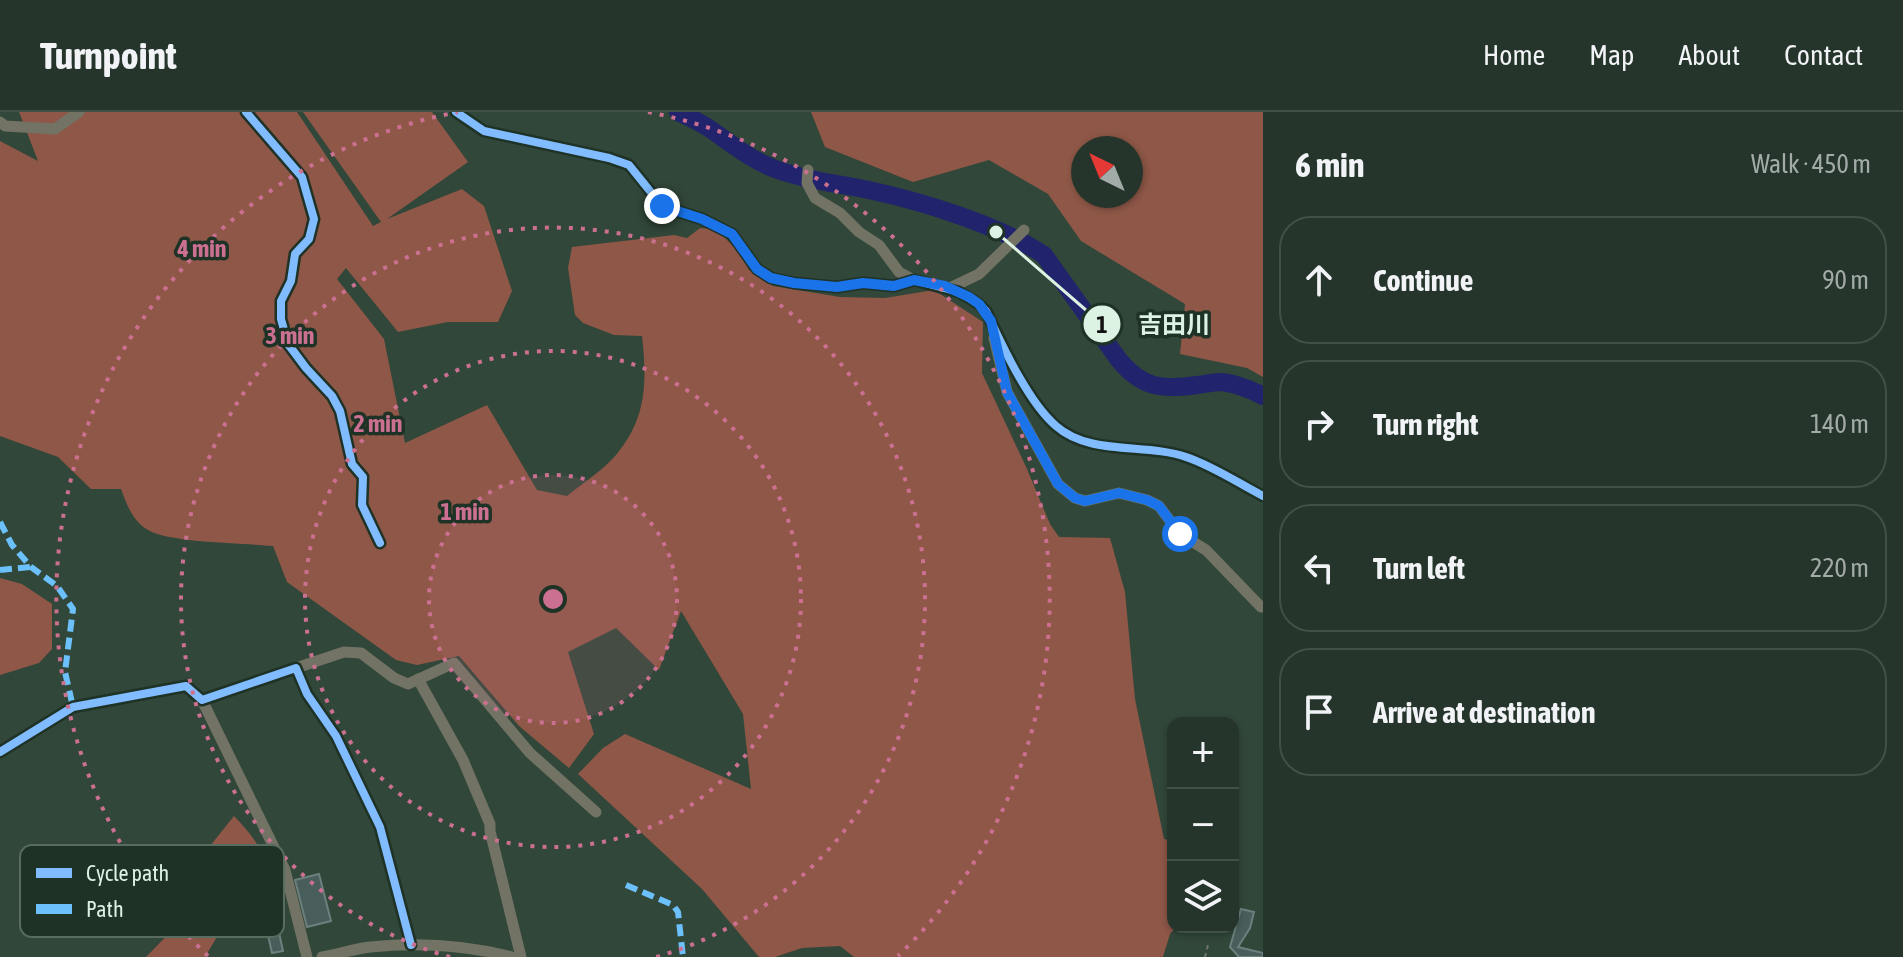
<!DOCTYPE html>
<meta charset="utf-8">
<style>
body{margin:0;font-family:"Asap Condensed","Noto Sans JP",sans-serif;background:#2d3d33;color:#f1f3f6}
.controls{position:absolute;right:24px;bottom:24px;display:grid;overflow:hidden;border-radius:16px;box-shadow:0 2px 6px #0004}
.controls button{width:72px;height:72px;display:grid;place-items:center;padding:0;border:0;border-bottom:2px solid #425047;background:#25352b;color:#f1f3f6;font:40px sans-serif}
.compass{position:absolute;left:1071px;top:24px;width:72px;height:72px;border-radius:50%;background:#25352b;box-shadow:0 2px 6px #0004;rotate:317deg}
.stop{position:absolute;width:24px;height:24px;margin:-18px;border:6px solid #1a73e8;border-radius:50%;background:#fff}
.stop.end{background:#1a73e8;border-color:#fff;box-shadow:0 2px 8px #0008}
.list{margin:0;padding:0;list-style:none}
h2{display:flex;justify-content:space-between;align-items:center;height:104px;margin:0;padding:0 32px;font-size:34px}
h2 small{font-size:26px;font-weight:400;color:#a3aba9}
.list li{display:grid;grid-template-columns:52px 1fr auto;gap:24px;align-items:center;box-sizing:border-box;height:128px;margin:0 16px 16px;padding:0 16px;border:2px solid #425047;border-radius:32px}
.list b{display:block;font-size:30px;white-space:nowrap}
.list em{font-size:26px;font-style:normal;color:#a3aba9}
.icon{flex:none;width:44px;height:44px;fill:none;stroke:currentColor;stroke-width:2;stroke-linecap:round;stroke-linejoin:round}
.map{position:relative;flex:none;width:1263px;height:845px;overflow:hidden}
header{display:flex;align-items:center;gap:48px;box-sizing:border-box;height:112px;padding:0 40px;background:#25352b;border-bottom:2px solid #425047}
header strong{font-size:38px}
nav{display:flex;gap:44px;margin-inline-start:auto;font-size:28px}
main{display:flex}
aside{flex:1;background:#25352b}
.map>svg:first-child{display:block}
.green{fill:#8e5747;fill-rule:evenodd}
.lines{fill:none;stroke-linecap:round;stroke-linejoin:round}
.river{stroke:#22236d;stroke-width:18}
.building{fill:#495e5b;stroke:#6c817e;stroke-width:2}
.path{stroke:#72776a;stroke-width:2;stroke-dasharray:4 4;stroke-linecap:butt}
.minor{stroke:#727364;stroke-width:11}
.quiet{stroke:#6cc0fc;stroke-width:6;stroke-dasharray:12 6;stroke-linecap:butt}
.cycleway-casing{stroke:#1f3226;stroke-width:13}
.cycleway{stroke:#80bcff;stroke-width:8}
.route{stroke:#1a73e8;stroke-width:10}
.ring{fill:none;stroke:#cc7091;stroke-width:4;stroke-dasharray:4 8}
.key{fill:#1f3226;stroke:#586c5f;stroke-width:2}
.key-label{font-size:22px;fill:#dcf3e3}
.centre{fill:#cc7091;stroke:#1f3226;stroke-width:4}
.ring-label{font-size:24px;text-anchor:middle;font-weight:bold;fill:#cc7091;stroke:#1f3226;stroke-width:7;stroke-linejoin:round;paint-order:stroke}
.leader{fill:none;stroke:#dcf3e3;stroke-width:3}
.callout-dot{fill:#dcf3e3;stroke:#1f3226;stroke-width:3}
.mark-label{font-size:24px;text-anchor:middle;font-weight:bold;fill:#111}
.callout-label{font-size:24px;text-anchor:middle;font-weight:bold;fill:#dcf3e3;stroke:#1f3226;stroke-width:7;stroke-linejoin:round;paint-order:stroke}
</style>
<header>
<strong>Turnpoint</strong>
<nav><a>Home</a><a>Map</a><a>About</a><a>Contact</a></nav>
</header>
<main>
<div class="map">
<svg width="1263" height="845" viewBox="0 0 1263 845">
<rect width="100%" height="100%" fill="#314739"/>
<g class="green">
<path d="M19 0H297L373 114 381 110 303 0H432L468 50 387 107 462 77 484 94 512 179 498 210H448L398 220 346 156 337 167 384 227 405 331 487 293 537 378 567 384C583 371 603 358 616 343 647 306 647 270 642 224L614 223 583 211 575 203 568 156 572 135 674 123 687 126 700 116 716 117 738 139 749 158 773 174 840 185 885 186 934 178 983 210 982 261 1027 357 1050 412 1059 425 1110 426 1125 480 1135 587 1164 727 1173 729V815H1176L1170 822 1163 845H854L840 834 802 836 775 845H759L702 777 578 662 603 636 625 622 751 677 743 602 681 499 659 558 616 516 568 540 594 622 569 656 519 614 459 544 417 553 396 548 287 470 273 434C243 431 170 431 148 418 133 410 126 391 121 377H91L58 345 0 324V29L38 49Z"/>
<path d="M811 0H1263V265L1247 256 1180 242 1185 192 1081 129 1048 82 989 48 913 70 825 35ZM1083 36H1131V84H1083Z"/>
<path d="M0 466 22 472 52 492V537L39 551 0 563Z"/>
<path d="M234 704C251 722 277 750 262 777 257 786 247 793 240 801L223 788 209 799 224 813 205 845H146L184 806 208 787 214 773 202 744Z"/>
</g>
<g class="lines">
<path class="river" d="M678 0C689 5 700 10 710 17 732 32 752 49 778 58 809 69 841 72 873 79 924 90 1001 114 1044 143L1119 248C1142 276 1162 278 1197 273 1205 272 1214 270 1222 270 1237 272 1250 277 1263 284"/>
</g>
<g class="building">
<path d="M319 762 331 809 307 815 295 768Z"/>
<path d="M1241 797 1254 800 1250 816 1238 835 1263 841V845H1239L1230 835Z"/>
<path d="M276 807 283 839 272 841 265 810Z"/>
</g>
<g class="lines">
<path class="path" d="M1205 845 1208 833"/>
<g class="minor">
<path d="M246 0 302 65 314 107 309 127 295 142 291 169 281 189V207L288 232 306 256 332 284 340 299 352 352 363 365 362 393 380 431"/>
<path d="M456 0 484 19 609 46 629 53 662 94 702 107 732 122 757 157 771 166 794 171 837 175 863 171 894 174 914 168 959 180 979 192 986 199C1002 233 1028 290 1056 314 1090 344 1146 331 1186 345 1213 354 1238 371 1263 384"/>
<path d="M0 10 5 14 55 17 79 0"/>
<path d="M808 58 807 71 815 86 840 101 859 120 879 133 899 160 914 168"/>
<path d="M950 176 979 162 1024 118"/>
<path d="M994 226 1007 280 1058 372 1075 386 1085 389 1119 381 1147 388 1159 394 1180 422 1206 438 1261 495"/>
<path d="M296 556 344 540 361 541 394 566 408 572 454 551 530 641 596 700"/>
<path d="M418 567 463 648 490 712V719L521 845"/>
<path d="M202 588 285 758 307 845"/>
<path d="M0 640 73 595 186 574 202 588 296 556 307 582 336 624 380 715 411 833"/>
<path d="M322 845C338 842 354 837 370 835 418 830 466 833 512 845"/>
</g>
<g class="quiet">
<path d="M0 410 12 433 31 455 57 474 73 497 65 560 73 595"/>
<path d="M0 458 31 455"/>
<path d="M626 773 673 793 678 800 683 845"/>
</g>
<defs>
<g id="cycleway">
<path d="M246 0 302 65 314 107 309 127 295 142 291 169 281 189V207L288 232 306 256 332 284 340 299 352 352 363 365 362 393 380 431"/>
<path d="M456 0 484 19 609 46 629 53 662 94 702 107 732 122 757 157 771 166 794 171 837 175 863 171 894 174 914 168 959 180 979 192 986 199C1002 233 1028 290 1056 314 1090 344 1146 331 1186 345 1213 354 1238 371 1263 384"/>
<path d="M0 640 73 595 186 574 202 588 296 556 307 582 336 624 380 715 411 833"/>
</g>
</defs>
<use href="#cycleway" class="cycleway-casing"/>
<use href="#cycleway" class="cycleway"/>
</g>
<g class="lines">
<path class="route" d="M662 94 702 107 732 122 757 157 771 166 794 171 837 175 863 171 894 174 914 168 945 174 969 185 979 192 991 209 1007 280 1058 372 1075 386 1085 389 1119 381 1147 388 1159 394 1180 422"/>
</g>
<circle cx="553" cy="487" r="124" fill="#cc7091" fill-opacity=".12"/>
<g class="ring">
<circle cx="553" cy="487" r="124"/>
<circle cx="553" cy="487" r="248"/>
<path d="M450 845A372 372 0 1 1 656 845"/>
<path d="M208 844A496 496 0 0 1 458 0M648 0A496 496 0 0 1 898 844"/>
</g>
<rect x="20" y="733" width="264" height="92" rx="12" class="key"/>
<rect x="36" y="756" width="36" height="10" fill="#80bcff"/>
<rect x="36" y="792" width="36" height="10" fill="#6cc0fc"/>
<g class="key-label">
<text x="86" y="769">Cycle path</text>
<text x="86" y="805">Path</text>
</g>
<circle cx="553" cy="487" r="12" class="centre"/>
<g class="ring-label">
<text x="202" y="145">4 min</text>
<text x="290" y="232">3 min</text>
<text x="378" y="320">2 min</text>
<text x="465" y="408">1 min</text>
</g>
<path class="leader" d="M996 120L1102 212"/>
<g class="callout-dot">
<circle cx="996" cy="120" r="8"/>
<circle cx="1102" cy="212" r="20"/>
</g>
<g class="mark-label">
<text x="1102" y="221">1</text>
</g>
<g class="callout-label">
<text x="1174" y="221">吉田川</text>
</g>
</svg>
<div class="controls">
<button>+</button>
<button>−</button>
<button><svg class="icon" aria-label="layers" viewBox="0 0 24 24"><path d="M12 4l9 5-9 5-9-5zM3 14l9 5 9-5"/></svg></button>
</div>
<svg class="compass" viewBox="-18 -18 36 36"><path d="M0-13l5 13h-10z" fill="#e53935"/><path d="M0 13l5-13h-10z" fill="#a3aba9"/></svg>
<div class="stop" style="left:1180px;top:422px"></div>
<div class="stop end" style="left:662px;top:94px"></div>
</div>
<aside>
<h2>6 min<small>Walk · 450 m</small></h2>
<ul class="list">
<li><svg class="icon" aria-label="ahead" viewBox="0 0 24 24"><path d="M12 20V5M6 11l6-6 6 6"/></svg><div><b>Continue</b></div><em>90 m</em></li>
<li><svg class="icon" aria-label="right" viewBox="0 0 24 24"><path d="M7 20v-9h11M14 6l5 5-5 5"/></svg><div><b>Turn right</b></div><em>140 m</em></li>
<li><svg class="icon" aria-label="left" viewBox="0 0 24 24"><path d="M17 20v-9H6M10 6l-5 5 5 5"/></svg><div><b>Turn left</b></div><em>220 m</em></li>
<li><svg class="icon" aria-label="arrive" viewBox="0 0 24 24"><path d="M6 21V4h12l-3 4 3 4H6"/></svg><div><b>Arrive at destination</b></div></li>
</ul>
</aside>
</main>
